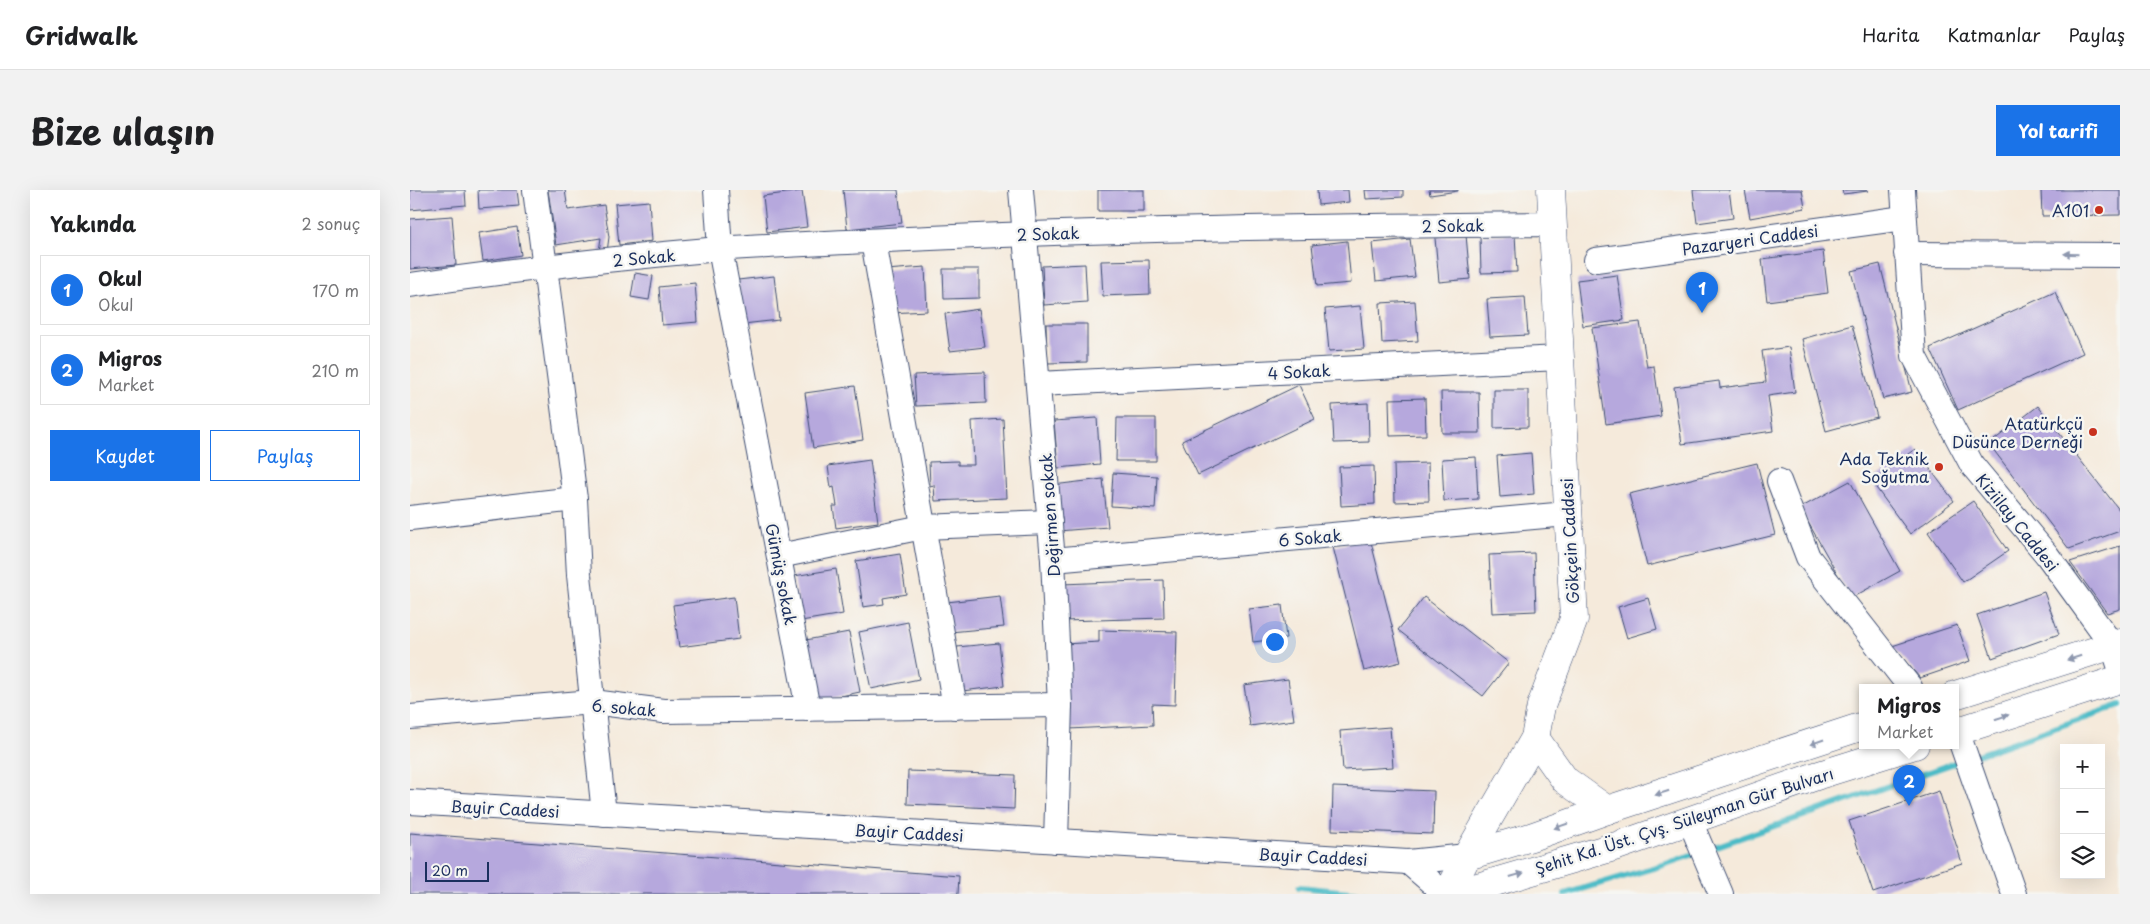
<!DOCTYPE html>
<html lang="tr">
<meta charset="utf-8">
<style>
body{margin:0;font-family:"Playpen Sans",sans-serif;background:#f2f2f2;color:#202124}
.controls{position:absolute;right:15px;bottom:15px;display:grid;overflow:hidden;border-radius:0px;box-shadow:0 5px 20px #0002}
.controls button{width:45px;height:45px;display:grid;place-items:center;padding:0;border:0;border-bottom:1px solid #e0e0e0;background:#fff;color:#202124;font:25px sans-serif}
.scale{position:absolute;left:15px;bottom:12px;width:64px;box-sizing:border-box;padding-left:5px;border:2px solid #1b2f5e;border-top:0;font-size:14px;line-height:18px;white-space:nowrap;color:#1b2f5e;-webkit-text-stroke:4px #f6f6f2;paint-order:stroke}
.you{position:absolute;left:864px;top:451px;width:18px;height:18px;margin:-12px;border:4px solid #fff;border-radius:50%;background:#1a73e8;box-shadow:0 0 0 8px #1a73e833}
.badge{display:grid;place-items:center;width:32px;height:32px;border-radius:50%;background:#1a73e8;color:#fff;font-size:16px;font-weight:700}
.pin{position:absolute;translate:-50% -41px;filter:drop-shadow(0 1px 2px #0008)}
.pin::after{content:'';position:absolute;top:26px;width:18px;height:15px;background:inherit;clip-path:polygon(0 0,100% 0,50% 100%)}
.popup{position:absolute;left:1449px;top:494px;width:100px;height:65px;box-sizing:border-box;display:grid;place-content:center;border-radius:0px;background:#fff;filter:drop-shadow(0 1px 4px #0005);font-size:16px;white-space:nowrap;color:#757577}
.popup b{font-size:19px;color:#202124}
.popup::after{content:'';position:absolute;left:50%;top:100%;margin-left:-10px;border:10px solid transparent;border-top-color:#fff}
.list{margin:0;padding:0;list-style:none}
h2{display:flex;justify-content:space-between;align-items:center;height:65px;margin:0;padding:0 20px;font-size:21px}
h2 small{font-size:16px;font-weight:400;color:#757577}
.list li{display:grid;grid-template-columns:32px 1fr auto;gap:15px;align-items:center;box-sizing:border-box;height:70px;margin:0 10px 10px;padding:0 10px;border:1px solid #e0e0e0;border-radius:0px}
.list b{display:block;font-size:19px;white-space:nowrap}
.list p{margin:0;font-size:16px;white-space:nowrap;color:#757577}
.list em{font-size:16px;font-style:normal;color:#757577}
.actions{display:flex;gap:10px;padding:15px 20px}
.actions a{flex:1;padding:11px 0;border:1px solid #1a73e8;border-radius:0px;text-align:center;font-size:18px;color:#1a73e8}
.actions .main{background:#1a73e8;color:#fff}
.icon{flex:none;width:28px;height:28px;fill:none;stroke:currentColor;stroke-width:2;stroke-linecap:round;stroke-linejoin:round}
.map{position:relative;flex:none;width:1710px;height:704px;overflow:hidden;border-radius:0px}
header{display:flex;align-items:center;gap:30px;box-sizing:border-box;height:70px;padding:0 25px;background:#fff;border-bottom:1px solid #e0e0e0}
header strong{font-size:24px}
nav{display:flex;gap:28px;margin-inline-start:auto;font-size:18px}
.intro{display:flex;align-items:center;justify-content:space-between;box-sizing:border-box;height:120px;padding:0 30px}
h1{margin:0;font-size:35px}
.button{padding:12px 22px;border-radius:0px;background:#1a73e8;color:#fff;font-size:18px;font-weight:700}
main{display:flex;gap:30px;padding:0 30px}
aside{flex:1;background:#fff;border-radius:0px;box-shadow:0 5px 20px #0002}
.map>svg:first-child{display:block}
.lines{fill:none;stroke-linecap:round;stroke-linejoin:round}
.stream{stroke:#4ebcc7;stroke-width:6}
.building{fill:#b6a8dd}
.minor-casing{stroke:#3c4b71;stroke-width:26}
.tertiary-casing{stroke:#3c4b71;stroke-width:29}
.secondary-casing{stroke:#3c4b71;stroke-width:29}
.minor{stroke:#fff;stroke-width:24}
.tertiary{stroke:#fff;stroke-width:28}
.secondary{stroke:#fff;stroke-width:28}
.oneway{fill:#8d97ae}
.poi-dot{fill:#c8321e;stroke:#f6f6f2;stroke-width:2}
.labels{text-anchor:middle;dominant-baseline:central;stroke-width:5;stroke-linejoin:round;paint-order:stroke}
.poi-label{font-size:16px;fill:#1b2f5e;stroke:#f6f6f2;text-anchor:end}
.street-label{font-size:16px;fill:#1b2f5e;stroke:#f6f6f2}
</style>
<header>
<strong>Gridwalk</strong>
<nav><a>Harita</a><a>Katmanlar</a><a>Paylaş</a></nav>
</header>
<div class="intro"><h1>Bize ulaşın</h1><a class="button">Yol tarifi</a></div>
<main>
<aside>
<h2>Yakında<small>2 sonuç</small></h2>
<ul class="list">
<li><span class="badge">1</span><div><b>Okul</b><p>Okul</p></div><em>170 m</em></li>
<li><span class="badge">2</span><div><b>Migros</b><p>Market</p></div><em>210 m</em></li>
</ul>
<div class="actions"><a class="main">Kaydet</a><a>Paylaş</a></div>
</aside>
<div class="map">
<svg width="1710" height="704" viewBox="0 0 1710 704">
<rect width="100%" height="100%" fill="#f6f6f2"/>
<filter id="ink" filterUnits="userSpaceOnUse"><feTurbulence type="fractalNoise" baseFrequency=".02" numOctaves="2"/><feDisplacementMap in="SourceGraphic" scale="10" xChannelSelector="R" yChannelSelector="G"/><feConvolveMatrix kernelMatrix="1 2 1 2 8 2 1 2 1" color-interpolation-filters="sRGB"/></filter>
<filter id="wash" filterUnits="userSpaceOnUse"><feTurbulence type="fractalNoise" baseFrequency=".0096" numOctaves="4" result="noise"/><feDisplacementMap in="SourceGraphic" scale="20" xChannelSelector="R" yChannelSelector="G"/><feGaussianBlur stdDeviation="1.12" result="paint"/><feColorMatrix in="noise" values="0 0 0 0 0 0 0 0 0 0 0 0 0 0 0 0 0 1.4 0 .05"/><feComposite in="paint" operator="in"/></filter>
<g filter="url(#wash)">
<rect width="100%" height="100%" fill="#f5eadb"/>
<g class="lines">
<g class="stream">
<path d="M889 697 959 704"/>
<path d="M1155 704 1253 675 1710 515"/>
</g>
</g>
<g id="blocks">
<g class="building">
<path d="M0 0H55L56 15 0 20Z"/>
<path d="M68 0H107L109 16 69 19Z"/>
<path d="M138 0H155L158 20 194 15 199 47 197 62 189 61 191 48 146 55Z"/>
<path d="M433 0H488L492 33 437 39Z"/>
<rect x="688" y="0" width="46" height="21"/>
<path d="M907 0H938L939 12 908 15Z"/>
<path d="M955 0H993V7L956 9Z"/>
<path d="M1019 0H1048V1L1020 5Z"/>
<path d="M1283 0H1319L1323 28 1287 33Z"/>
<path d="M1335 0H1392L1395 18 1340 28Z"/>
<path d="M1432 0H1458V1L1433 4Z"/>
<path d="M1631 0H1710V25L1632 26Z"/>
<path d="M392 1 397 37 357 42 353 6Z"/>
<path d="M239 11 242 51 209 55 205 14Z"/>
<path d="M42 26 46 75 0 79V29Z"/>
<path d="M107 37 111 65 73 71 69 43Z"/>
<path d="M1105 44 1107 82 1071 83 1070 46Z"/>
<path d="M1056 45 1060 89 1029 92 1025 48Z"/>
<path d="M1000 49 1005 87 966 91 962 53Z"/>
<path d="M937 51 941 93 907 96 902 55Z"/>
<path d="M1413 61 1418 103 1357 111 1352 69Z"/>
<path d="M739 70 740 104 693 106 691 71Z"/>
<path d="M675 74 677 112 634 115 632 76Z"/>
<path d="M1470 74 1502 202 1473 209 1441 81Z"/>
<path d="M515 77 517 121 479 123 476 80Z"/>
<path d="M533 79H569V108L534 109Z"/>
<path d="M225 83 243 86 239 110 221 107Z"/>
<path d="M1207 85 1214 130 1173 136 1167 90Z"/>
<path d="M364 86 369 130 333 134 328 90Z"/>
<path d="M285 93 288 132 252 135 249 97Z"/>
<path d="M1645 102 1673 163 1548 220 1520 158Z"/>
<path d="M1115 107 1118 145 1080 147 1077 109Z"/>
<path d="M1005 111 1008 151 972 153 970 113Z"/>
<path d="M950 116 954 159 919 161 915 119Z"/>
<path d="M569 119 575 157 540 161 535 124Z"/>
<path d="M1230 132 1237 177 1244 176 1251 226 1196 234 1182 138Z"/>
<path d="M636 134H677V172L637 173Z"/>
<path d="M1442 135 1467 227 1416 241 1392 149Z"/>
<path d="M1379 157 1385 202 1358 206 1363 241 1272 254 1264 197 1309 191 1310 198 1356 192 1352 161Z"/>
<path d="M575 182 576 213 506 216 504 185Z"/>
<path d="M889 195 905 229 788 285 772 251Z"/>
<path d="M445 196 453 250 403 258 395 203Z"/>
<path d="M1084 200H1118V237L1084 238Z"/>
<path d="M1031 202H1069L1070 243H1032Z"/>
<path d="M1015 208 1016 245 980 246 979 209Z"/>
<path d="M958 213 959 252 924 253 922 215Z"/>
<path d="M1628 216 1710 321V341L1659 359 1579 254Z"/>
<path d="M687 228 690 274 648 278 644 231Z"/>
<path d="M707 228H746V271H706Z"/>
<path d="M593 229 597 308 525 311 524 295 520 296 519 272 548 271V275H564L562 231Z"/>
<path d="M1505 259 1544 311 1500 344 1461 291Z"/>
<path d="M1121 263 1124 304 1090 307 1087 266Z"/>
<path d="M1066 267 1068 309 1034 311 1032 269Z"/>
<path d="M460 270 468 332 426 338 423 316H427L424 297 421 298 418 276Z"/>
<path d="M1018 273 1019 311 985 312 984 274Z"/>
<path d="M1347 273 1365 345 1237 376 1219 304Z"/>
<path d="M964 276 965 314 931 316 929 277Z"/>
<path d="M703 283 747 286 745 319 701 316Z"/>
<path d="M693 289 698 337 648 341 643 295Z"/>
<path d="M1440 291 1490 381 1441 408 1390 318Z"/>
<path d="M1563 311 1598 361 1553 392 1518 342Z"/>
<path d="M960 348 991 472 954 481 923 357Z"/>
<path d="M1710 356V419L1697 423 1660 372Z"/>
<path d="M1124 363 1126 421 1082 423 1079 365Z"/>
<path d="M490 364 496 404 473 408 474 414 453 417 446 371Z"/>
<path d="M426 379 433 424 391 431 384 386Z"/>
<path d="M753 390 754 428 653 431 652 394Z"/>
<path d="M1634 402 1649 444 1582 468 1567 425Z"/>
<path d="M590 406 594 437 540 442 537 412Z"/>
<path d="M324 407 329 449 269 457 263 415Z"/>
<path d="M1014 407 1099 473 1073 506 988 440Z"/>
<path d="M1238 408 1247 439 1217 448 1208 417Z"/>
<path d="M872 415 876 448 843 452 839 419Z"/>
<path d="M498 432 509 489 461 499 449 442Z"/>
<path d="M1547 435 1560 471 1510 488 1482 456Z"/>
<path d="M689 440 767 442 765 515 742 514 743 535 659 539 654 454 689 452Z"/>
<path d="M439 442 450 502 407 511 396 450Z"/>
<path d="M589 453 594 496 552 501 547 457Z"/>
<path d="M878 489 884 530 840 536 834 495Z"/>
<path d="M980 537 983 577 933 580 930 541Z"/>
<path d="M498 581 605 585 604 619 497 614Z"/>
<path d="M923 597 1024 601 1023 644 922 640Z"/>
<path d="M1529 601 1552 673 1463 703 1439 631Z"/>
<path d="M0 643 549 686 548 704H0Z"/>
</g>
</g>
</g>
<g filter="url(#ink)">
<use href="#blocks" fill-opacity="0" stroke="#3c4b71" stroke-width="1"/>
<g class="lines">
<defs>
<g id="minor">
<path d="M125 0 165 309 169 385 194 624"/>
<path d="M306 0 310 59 398 519"/>
<path d="M611 0 643 370 650 515 646 651"/>
<path d="M1493 0 1504 166 1562 275 1637 365 1669 409 1703 456 1710 478"/>
<path d="M463 51 545 517"/>
<path d="M1496 64 1710 65"/>
<path d="M1186 70 1494 28"/>
<path d="M0 95C103 80 205 68 309 59 364 55 420 53 476 50 698 39 920 36 1143 34"/>
<path d="M628 194 1150 168"/>
<path d="M1369 291 1398 367 1500 497"/>
<path d="M0 328 165 309"/>
<path d="M369 366 513 337 640 332"/>
<path d="M643 370 1157 324"/>
<path d="M0 527 183 512 253 521 650 515"/>
<path d="M1547 541 1604 704"/>
<path d="M0 612 998 672 1057 666"/>
<path d="M1280 631 1311 704"/>
<path d="M998 672 1035 704"/>
</g>
<path id="tertiary" d="M1038 704 1057 666 1125 548 1131 516 1164 429 1141 0"/>
<g id="secondary">
<path d="M1545 505 1710 453"/>
<path d="M1545 542 1710 489"/>
<path d="M1125 548 1155 590 1197 620 1453 536"/>
<path d="M1057 666 1121 647 1197 620"/>
<path d="M1044 704 1207 656 1409 585 1505 555"/>
</g>
</defs>
<use href="#minor" class="minor-casing"/>
<use href="#tertiary" class="tertiary-casing"/>
<use href="#secondary" class="secondary-casing"/>
<use href="#minor" class="minor"/>
<use href="#tertiary" class="tertiary"/>
<use href="#secondary" class="secondary"/>
</g>
<defs><path id="oneway-solid" d="M-6-.8H1V-3.2L6.5 0L1 3.2V.8H-6Z" transform="scale(1.25)"/></defs>
<g class="oneway">
<use href="#oneway-solid" transform="translate(1661 64) rotate(-179)"/>
<use href="#oneway-solid" transform="translate(1664 468) rotate(163)"/>
<use href="#oneway-solid" transform="translate(1592 527) rotate(-18)"/>
<use href="#oneway-solid" transform="translate(1407 552) rotate(161)"/>
<use href="#oneway-solid" transform="translate(1252 603) rotate(162)"/>
<use href="#oneway-solid" transform="translate(1151 636) rotate(161)"/>
<use href="#oneway-solid" transform="translate(1107 685) rotate(-16)"/>
</g>
</g>
<g class="poi-dot">
<circle cx="1689" cy="20" r="5"/>
<circle cx="1683" cy="242" r="5"/>
<circle cx="1529" cy="277" r="5"/>
</g>
<g class="labels">
<g class="poi-label">
<text x="1679" y="20">A101</text>
<text x="1673" y="233">Atatürkçü<tspan x="1673" dy="18">Düsünce Derneği</tspan></text>
<text x="1519" y="268">Ada Teknik<tspan x="1519" dy="18">Soğutma</tspan></text>
</g>
<g class="street-label">
<text transform="translate(1043 35) rotate(-1)">2 Sokak</text>
<text transform="translate(638 43) rotate(-2)">2 Sokak</text>
<text transform="translate(1340 49) rotate(-8)">Pazaryeri Caddesi</text>
<text transform="translate(234 67) rotate(-5)">2 Sokak</text>
<text transform="translate(889 181) rotate(-3)">4 Sokak</text>
<text transform="translate(639 325) rotate(-94)">Değirmen sokak</text>
<text transform="translate(1608 332) rotate(51)">Kiziilay Caddesi</text>
<text transform="translate(900 347) rotate(-5)">6 Sokak</text>
<text transform="translate(1159 351) rotate(-93)">Gökçein Caddesi</text>
<text transform="translate(372 384) rotate(79)">Gümüş sokak</text>
<text transform="translate(214 517) rotate(5)">6. sokak</text>
<text transform="translate(95 618) rotate(3)">Bayir Caddesi</text>
<text transform="translate(1274 630) rotate(-18)">Şehit Kd. Üst. Çvş. Süleyman Gür Bulvarı</text>
<text transform="translate(499 642) rotate(3)">Bayir Caddesi</text>
<text transform="translate(903 666) rotate(3)">Bayir Caddesi</text>
</g>
</g>
</svg>
<div class="controls">
<button>+</button>
<button>−</button>
<button><svg class="icon" aria-label="layers" viewBox="0 0 24 24"><path d="M12 4l9 5-9 5-9-5zM3 14l9 5 9-5"/></svg></button>
</div>
<div class="scale">20 m</div>
<div class="you"></div>
<div class="pin badge" style="left:1292px;top:123px">1</div>
<div class="pin badge" style="left:1499px;top:616px">2</div>
<div class="popup"><b>Migros</b>Market</div>
</div>
</main>
